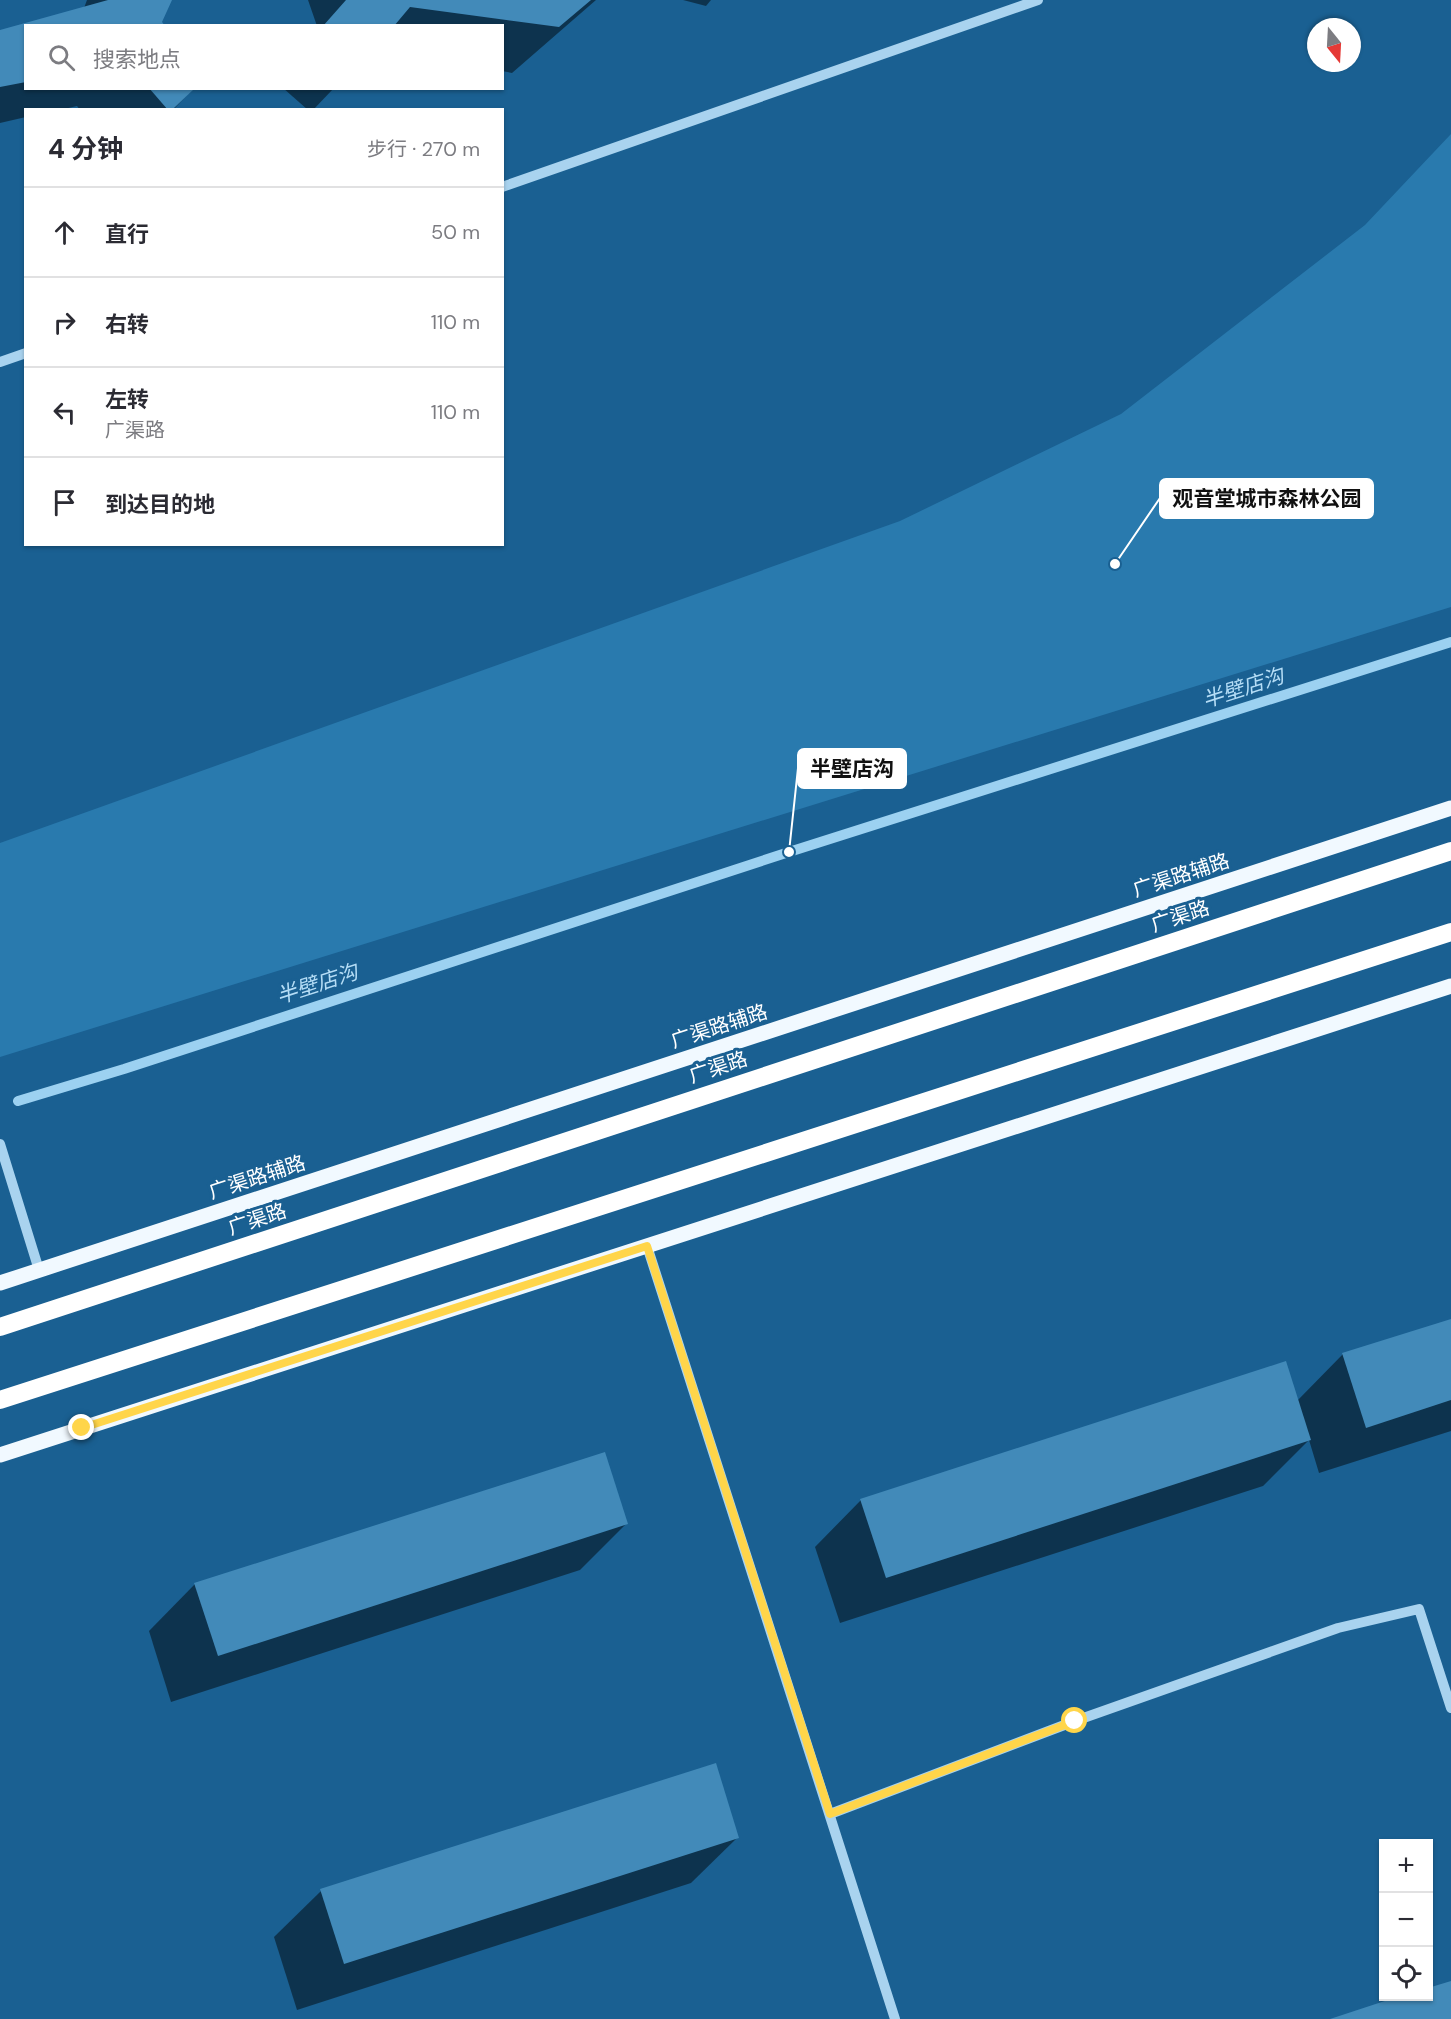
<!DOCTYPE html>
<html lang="zh">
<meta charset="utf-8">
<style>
body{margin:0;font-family:"DM Sans","Noto Sans SC",sans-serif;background:#f7f7f7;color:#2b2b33}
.controls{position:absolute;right:18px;bottom:18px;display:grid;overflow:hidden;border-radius:0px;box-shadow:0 2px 4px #0004}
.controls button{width:54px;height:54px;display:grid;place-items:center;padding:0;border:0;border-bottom:2px solid #e1e1e2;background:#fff;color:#2b2b33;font:30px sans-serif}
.compass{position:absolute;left:1307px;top:18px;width:54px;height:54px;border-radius:50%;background:#fff;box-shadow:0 2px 4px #0004;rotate:162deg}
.stop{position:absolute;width:18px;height:18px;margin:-14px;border:4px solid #ffd54a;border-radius:50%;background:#fff}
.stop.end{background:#ffd54a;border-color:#fff;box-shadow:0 2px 6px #0008}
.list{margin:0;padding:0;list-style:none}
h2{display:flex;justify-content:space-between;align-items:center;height:78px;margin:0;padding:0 24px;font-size:26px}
h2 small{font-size:20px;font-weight:400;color:#7c7c81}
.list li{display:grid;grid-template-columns:39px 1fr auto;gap:18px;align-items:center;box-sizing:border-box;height:90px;padding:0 24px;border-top:2px solid #e1e1e2}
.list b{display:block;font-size:22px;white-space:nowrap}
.list p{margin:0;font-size:20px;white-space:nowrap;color:#7c7c81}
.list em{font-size:20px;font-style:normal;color:#7c7c81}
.icon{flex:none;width:33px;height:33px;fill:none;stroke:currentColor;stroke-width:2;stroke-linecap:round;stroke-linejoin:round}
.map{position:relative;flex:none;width:1451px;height:2019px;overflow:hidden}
.search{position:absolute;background:#fff;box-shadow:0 2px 4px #0004;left:24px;top:24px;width:480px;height:66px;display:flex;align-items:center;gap:15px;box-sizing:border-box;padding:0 21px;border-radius:0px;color:#7c7c81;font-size:22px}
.panel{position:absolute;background:#fff;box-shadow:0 2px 4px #0004;left:24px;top:108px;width:480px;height:438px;border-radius:0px}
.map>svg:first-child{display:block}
.green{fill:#297aae}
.shadow{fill:#0007}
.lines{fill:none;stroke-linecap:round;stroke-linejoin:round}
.stream{stroke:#9cd1f1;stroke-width:10}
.building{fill:#428ab9}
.minor{stroke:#a9d3ef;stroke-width:10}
.major{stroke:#f1f9ff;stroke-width:15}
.highway{stroke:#fff;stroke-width:18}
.route{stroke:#ffd54a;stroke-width:8}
.labels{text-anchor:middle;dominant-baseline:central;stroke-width:6;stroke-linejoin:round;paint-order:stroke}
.street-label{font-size:20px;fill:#fff;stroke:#1a6092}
.water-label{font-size:21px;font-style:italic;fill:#b5ddf6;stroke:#1a6092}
.leader{fill:none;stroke:#fff;stroke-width:2}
.callout-dot{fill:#fff;stroke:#1a6092;stroke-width:2}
.callout{fill:#fff;stroke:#fff;stroke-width:2}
.callout-label{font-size:21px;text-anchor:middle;font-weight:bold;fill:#111}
</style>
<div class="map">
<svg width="1451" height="2019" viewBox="0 0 1451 2019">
<rect width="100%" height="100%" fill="#1a6092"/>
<path class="green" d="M1451 134V607L0 1057V843L900 521 1121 414 1365 225Z"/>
<g class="shadow">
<path d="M87 0H170L26 26V88H194L173 110H80L77 106 60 110H26V117L0 123V32L84 8Z"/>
<path d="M308 0H596L512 73 502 71V26H317Z"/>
<path d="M683 0H711L706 6Z"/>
<path d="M283 88H334L313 110H308Z"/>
<path d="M1451 1320V1431L1319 1473 1309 1440 1263 1486 840 1623 815 1547 861 1500 1297 1401 1343 1354Z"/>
<path d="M626 1524 580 1570 171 1702 149 1631 195 1584Z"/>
<path d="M738 1837 691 1883 297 2010 274 1937 321 1891Z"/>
</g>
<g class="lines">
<path class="stream" d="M18 1101 124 1069 789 852 1451 642"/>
</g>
<g class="building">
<path d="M108 0H172L162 22 165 26H26V82L0 87V30Z"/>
<path d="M346 0H591L559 27 410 7 394 26H323Z"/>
<path d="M149 88H195L172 110H168Z"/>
<path d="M1451 1319V1400L1366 1428 1342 1353Z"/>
<path d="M1286 1361 1311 1440 886 1578 860 1499Z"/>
<path d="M605 1452 628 1524 218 1656 194 1583Z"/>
<path d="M716 1763 739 1838 344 1964 320 1889Z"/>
<path d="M1451 1981V2019H1330L1400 1996H1428V1988Z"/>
</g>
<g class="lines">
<g class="minor">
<path d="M502 187 1038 0"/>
<path d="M0 362 26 353"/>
<path d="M0 1144 39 1270"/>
<path d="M647 1246 895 2019"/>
<path d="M830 1814 1075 1721 1338 1628 1419 1609 1451 1708"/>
</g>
<g class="major">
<path d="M0 1283 1451 808"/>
<path d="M0 1455 1451 986"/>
</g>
<g class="highway">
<path d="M0 1327 1451 851"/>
<path d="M0 1400 1451 932"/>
</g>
</g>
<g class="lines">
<path class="route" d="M82 1428 647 1246 830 1814 1075 1721"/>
</g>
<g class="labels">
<g class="street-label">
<text transform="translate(1181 875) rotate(-18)">广渠路辅路</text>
<text transform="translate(1180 916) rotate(-18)">广渠路</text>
<text transform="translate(719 1026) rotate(-18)">广渠路辅路</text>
<text transform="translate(718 1067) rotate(-18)">广渠路</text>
<text transform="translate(257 1177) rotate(-18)">广渠路辅路</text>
<text transform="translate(257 1219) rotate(-18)">广渠路</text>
</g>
<g class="water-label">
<text transform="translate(1243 688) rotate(-18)">半壁店沟</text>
<text transform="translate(317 984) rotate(-18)">半壁店沟</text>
</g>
</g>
<path class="leader" d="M1115 564L1160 498M789 852L798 768"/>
<g class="callout-dot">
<circle cx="1115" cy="564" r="6"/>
<circle cx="789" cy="852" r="6"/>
</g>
<g class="callout">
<rect x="1160" y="479" width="213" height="39" rx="6"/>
<rect x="798" y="749" width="108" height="39" rx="6"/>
</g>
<g class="callout-label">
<text x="1267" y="506">观音堂城市森林公园</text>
<text x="852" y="776">半壁店沟</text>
</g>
</svg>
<div class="controls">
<button>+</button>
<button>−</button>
<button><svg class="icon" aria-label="locate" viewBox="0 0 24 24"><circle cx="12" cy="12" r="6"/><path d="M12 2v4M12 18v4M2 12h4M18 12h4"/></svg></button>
</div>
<svg class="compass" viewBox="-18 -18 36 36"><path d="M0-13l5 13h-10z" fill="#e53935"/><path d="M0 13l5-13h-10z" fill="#7c7c81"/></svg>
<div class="stop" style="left:1075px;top:1721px"></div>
<div class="stop end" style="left:82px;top:1428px"></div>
<div class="search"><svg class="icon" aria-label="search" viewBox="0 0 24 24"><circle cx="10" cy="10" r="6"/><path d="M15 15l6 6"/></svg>搜索地点</div>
<section class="panel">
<h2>4 分钟<small>步行 · 270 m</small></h2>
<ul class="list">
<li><svg class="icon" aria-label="ahead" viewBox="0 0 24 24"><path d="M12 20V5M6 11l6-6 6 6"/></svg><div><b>直行</b></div><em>50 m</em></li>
<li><svg class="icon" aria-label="right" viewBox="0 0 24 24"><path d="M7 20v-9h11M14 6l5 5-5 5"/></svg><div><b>右转</b></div><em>110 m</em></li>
<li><svg class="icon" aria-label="left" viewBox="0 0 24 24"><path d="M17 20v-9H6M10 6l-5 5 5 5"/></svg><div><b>左转</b><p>广渠路</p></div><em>110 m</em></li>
<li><svg class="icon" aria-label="arrive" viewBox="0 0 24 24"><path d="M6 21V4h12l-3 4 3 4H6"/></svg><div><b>到达目的地</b></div></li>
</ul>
</section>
</div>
